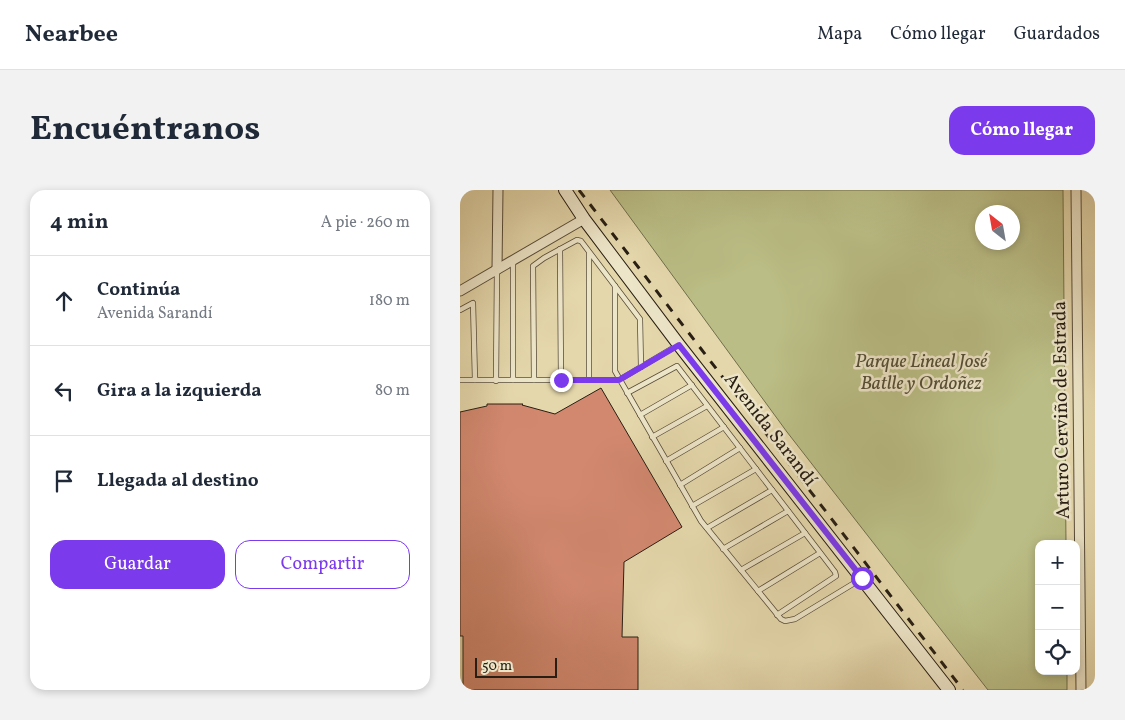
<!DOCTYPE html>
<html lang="es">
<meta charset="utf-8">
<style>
body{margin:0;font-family:Vollkorn,serif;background:#f2f2f3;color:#1f2937}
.controls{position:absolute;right:15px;bottom:15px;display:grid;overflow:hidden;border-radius:10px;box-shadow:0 2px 8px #0003}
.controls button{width:45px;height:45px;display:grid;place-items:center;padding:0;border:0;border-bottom:1px solid #e0e1e3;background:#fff;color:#1f2937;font:25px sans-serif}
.compass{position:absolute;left:515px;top:15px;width:45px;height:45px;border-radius:50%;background:#fff;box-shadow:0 2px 8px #0003;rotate:329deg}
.scale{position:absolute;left:15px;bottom:12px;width:82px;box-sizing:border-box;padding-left:5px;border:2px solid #281e13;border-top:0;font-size:14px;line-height:18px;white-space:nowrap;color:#281e13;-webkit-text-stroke:4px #ede5c8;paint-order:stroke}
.stop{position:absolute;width:15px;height:15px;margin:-11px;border:4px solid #7c3aed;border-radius:50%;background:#fff}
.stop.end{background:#7c3aed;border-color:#fff;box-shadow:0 1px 5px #0008}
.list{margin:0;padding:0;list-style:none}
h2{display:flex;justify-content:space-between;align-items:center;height:65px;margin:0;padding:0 20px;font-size:21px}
h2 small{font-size:16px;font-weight:400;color:#747a83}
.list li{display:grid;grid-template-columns:32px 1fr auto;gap:15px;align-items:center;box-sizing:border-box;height:90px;padding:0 20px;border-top:1px solid #e0e1e3}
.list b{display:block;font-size:19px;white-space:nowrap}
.list p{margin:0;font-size:16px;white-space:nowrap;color:#747a83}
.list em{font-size:16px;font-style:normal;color:#747a83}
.actions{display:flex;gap:10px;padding:15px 20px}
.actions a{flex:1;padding:11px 0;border:1px solid #7c3aed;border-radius:15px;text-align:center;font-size:18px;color:#7c3aed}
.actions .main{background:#7c3aed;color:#fff}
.icon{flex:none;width:28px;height:28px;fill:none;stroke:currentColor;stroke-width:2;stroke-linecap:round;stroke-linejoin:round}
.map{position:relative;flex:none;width:635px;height:500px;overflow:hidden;border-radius:15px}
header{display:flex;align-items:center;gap:30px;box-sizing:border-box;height:70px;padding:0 25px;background:#fff;border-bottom:1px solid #e0e1e3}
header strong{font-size:24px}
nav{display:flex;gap:28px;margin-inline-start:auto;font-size:18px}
.intro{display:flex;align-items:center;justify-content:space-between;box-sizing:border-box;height:120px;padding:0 30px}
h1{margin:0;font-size:35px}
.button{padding:12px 22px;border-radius:15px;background:#7c3aed;color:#fff;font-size:18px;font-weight:700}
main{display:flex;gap:30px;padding:0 30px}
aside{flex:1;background:#fff;border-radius:15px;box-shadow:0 2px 8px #0003}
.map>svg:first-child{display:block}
.green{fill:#babd85;stroke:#716e4c;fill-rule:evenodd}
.building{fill:#d2886f;stroke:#281e13}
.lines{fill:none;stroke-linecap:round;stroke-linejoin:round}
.lane-casing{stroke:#574c39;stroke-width:6}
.street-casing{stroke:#574c39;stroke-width:11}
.secondary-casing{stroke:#281e13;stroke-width:14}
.lane{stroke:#ede5c8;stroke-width:4.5}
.street{stroke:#ede5c8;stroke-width:9}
.secondary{stroke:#ede5c8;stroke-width:12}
.rail{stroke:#281e13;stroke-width:3;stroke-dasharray:9 9;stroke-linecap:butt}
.route{stroke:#7c3aed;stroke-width:6}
.labels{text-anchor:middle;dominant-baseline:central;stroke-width:5;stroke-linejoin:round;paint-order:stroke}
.park-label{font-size:19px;font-style:italic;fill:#544e35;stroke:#ede5c8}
.street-label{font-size:19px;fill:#281e13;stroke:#ede5c8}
</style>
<header>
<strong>Nearbee</strong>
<nav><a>Mapa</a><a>Cómo llegar</a><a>Guardados</a></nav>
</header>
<div class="intro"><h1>Encuéntranos</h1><a class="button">Cómo llegar</a></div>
<main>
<aside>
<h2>4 min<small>A pie · 260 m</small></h2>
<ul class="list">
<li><svg class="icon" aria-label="ahead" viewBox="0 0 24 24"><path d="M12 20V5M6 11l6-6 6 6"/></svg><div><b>Continúa</b><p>Avenida Sarandí</p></div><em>180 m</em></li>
<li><svg class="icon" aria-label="left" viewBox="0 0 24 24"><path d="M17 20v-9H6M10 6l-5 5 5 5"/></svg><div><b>Gira a la izquierda</b></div><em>80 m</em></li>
<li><svg class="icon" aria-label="arrive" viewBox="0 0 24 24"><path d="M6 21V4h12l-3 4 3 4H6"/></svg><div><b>Llegada al destino</b></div></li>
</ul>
<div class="actions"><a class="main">Guardar</a><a>Compartir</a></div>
</aside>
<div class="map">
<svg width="635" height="500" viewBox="0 0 635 500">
<rect width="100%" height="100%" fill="#e4d7ab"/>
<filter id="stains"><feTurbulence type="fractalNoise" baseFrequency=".004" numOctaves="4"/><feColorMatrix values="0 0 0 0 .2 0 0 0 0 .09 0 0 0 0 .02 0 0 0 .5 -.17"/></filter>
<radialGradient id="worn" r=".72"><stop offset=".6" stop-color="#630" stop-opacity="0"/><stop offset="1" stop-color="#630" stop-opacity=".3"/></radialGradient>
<path class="green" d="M150 0H603L606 354H579V481H607V500H528L327 242ZM522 22H552V52H522Z"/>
<path class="building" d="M141 198 222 337 164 372 162 447H178V500H3V446H0V222L27 216V214H63L62 215 95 224Z"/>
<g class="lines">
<defs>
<g id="lane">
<path d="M100 59 101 190"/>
<path d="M155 96V181L241 331 321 429 325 431 335 429 401 389"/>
<path d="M0 120 13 113 15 190"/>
<path d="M0 190H159L218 155"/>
<path d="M53 190V72"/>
<path d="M74 190 73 76 84 68 117 50 121 51 180 129 181 177"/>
<path d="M129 190V63"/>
<path d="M36 191 37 79"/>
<path d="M167 203 217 176 375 382 376 386 317 425"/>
<path d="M180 225 232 195"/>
<path d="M192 247 247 216"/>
<path d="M206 271 264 237"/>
<path d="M220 295 280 258"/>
<path d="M232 316 296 279"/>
<path d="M247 338 312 300"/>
<path d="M263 359 328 321"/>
<path d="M281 380 345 343"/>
<path d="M298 401 360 363"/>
</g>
<g id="street">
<path d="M616 0 621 500"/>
<path d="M37 79 38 0"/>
<path d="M0 101 124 29"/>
</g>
<path id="secondary" d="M105 0 124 29 219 155 489 500"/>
</defs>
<use href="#lane" class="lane-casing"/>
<use href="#street" class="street-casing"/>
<use href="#secondary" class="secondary-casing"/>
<use href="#lane" class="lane"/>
<use href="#street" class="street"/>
<use href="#secondary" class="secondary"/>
<path class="rail" d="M119 0 503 500"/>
</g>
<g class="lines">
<path class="route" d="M101 190H159L219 155 402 388"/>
</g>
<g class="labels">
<g class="park-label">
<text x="461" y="172">Parque Lineal José<tspan x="461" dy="22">Batlle y Ordoñez</tspan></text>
</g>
<g class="street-label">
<text transform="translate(602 220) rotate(-91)">Arturo Cerviño de Estrada</text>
<text transform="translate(310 240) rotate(52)">Avenida Sarandí</text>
</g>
</g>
<rect width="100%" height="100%" filter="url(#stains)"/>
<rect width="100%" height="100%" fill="url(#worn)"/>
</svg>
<div class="controls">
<button>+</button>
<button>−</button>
<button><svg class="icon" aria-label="locate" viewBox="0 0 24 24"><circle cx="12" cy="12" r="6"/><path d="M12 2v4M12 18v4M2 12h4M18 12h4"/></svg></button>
</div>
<svg class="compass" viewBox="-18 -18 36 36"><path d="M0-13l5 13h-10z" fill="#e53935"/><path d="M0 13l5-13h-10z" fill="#747a83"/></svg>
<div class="scale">50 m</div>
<div class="stop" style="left:402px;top:388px"></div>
<div class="stop end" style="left:101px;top:190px"></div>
</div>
</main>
